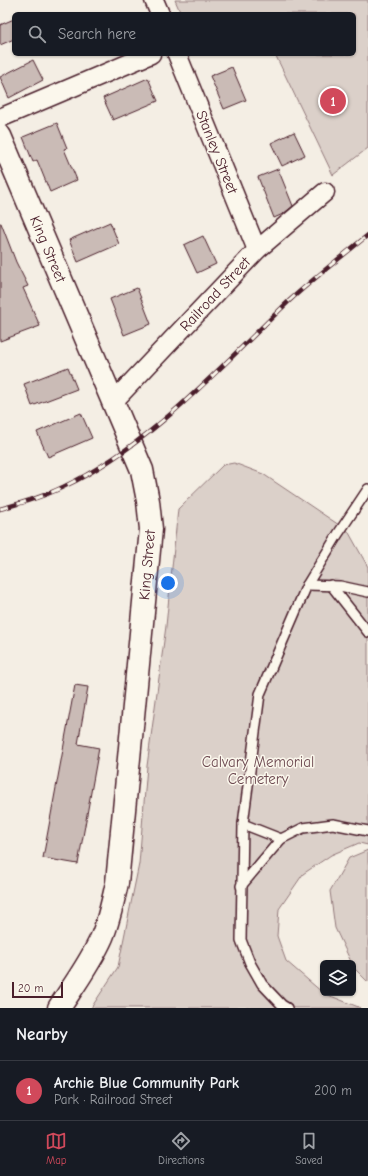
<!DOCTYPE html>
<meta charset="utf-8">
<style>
body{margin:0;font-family:"Comic Neue",sans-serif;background:#20242c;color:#f1f3f6}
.controls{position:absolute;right:12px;bottom:12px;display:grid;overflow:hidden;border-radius:6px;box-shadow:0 1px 3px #0004}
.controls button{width:36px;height:36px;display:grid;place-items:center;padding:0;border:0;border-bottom:1px solid #363941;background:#171b24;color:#f1f3f6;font:20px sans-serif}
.scale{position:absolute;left:12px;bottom:10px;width:51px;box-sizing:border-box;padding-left:4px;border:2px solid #4a1f2b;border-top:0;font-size:11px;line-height:14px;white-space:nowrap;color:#4a1f2b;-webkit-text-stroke:3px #fbf7ec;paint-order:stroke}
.you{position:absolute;left:168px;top:583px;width:14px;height:14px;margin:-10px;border:3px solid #fff;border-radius:50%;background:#1a73e8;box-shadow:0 0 0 6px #1a73e833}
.badge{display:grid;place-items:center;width:26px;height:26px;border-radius:50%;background:#d1495b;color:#fff;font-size:13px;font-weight:700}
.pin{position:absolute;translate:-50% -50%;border:2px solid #fff;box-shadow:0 1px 4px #0006}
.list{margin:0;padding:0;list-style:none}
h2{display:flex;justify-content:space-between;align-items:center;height:52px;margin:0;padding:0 16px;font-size:17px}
h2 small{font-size:13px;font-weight:400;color:#9ea1a6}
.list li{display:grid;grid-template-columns:26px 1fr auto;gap:12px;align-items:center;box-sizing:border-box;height:60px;padding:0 16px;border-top:1px solid #363941}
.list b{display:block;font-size:15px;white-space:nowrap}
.list p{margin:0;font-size:13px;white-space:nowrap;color:#9ea1a6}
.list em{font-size:13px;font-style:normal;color:#9ea1a6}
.icon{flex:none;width:22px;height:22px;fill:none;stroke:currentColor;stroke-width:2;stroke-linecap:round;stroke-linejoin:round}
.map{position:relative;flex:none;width:368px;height:1008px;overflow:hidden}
.search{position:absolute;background:#171b24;box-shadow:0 1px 3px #0004;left:12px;right:12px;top:12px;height:44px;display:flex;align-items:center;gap:10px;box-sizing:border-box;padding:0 14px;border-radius:6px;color:#9ea1a6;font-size:15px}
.sheet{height:112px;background:#171b24}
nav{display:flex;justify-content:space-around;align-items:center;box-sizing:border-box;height:56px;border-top:1px solid #363941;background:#171b24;font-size:11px;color:#9ea1a6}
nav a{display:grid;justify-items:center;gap:2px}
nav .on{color:#d1495b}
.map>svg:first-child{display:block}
.green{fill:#dbd0c9;stroke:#92787a}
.building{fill:#cabbb6;stroke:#4a1f2b}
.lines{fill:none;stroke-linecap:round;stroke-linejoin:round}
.lane-casing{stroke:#4a1f2b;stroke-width:12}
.street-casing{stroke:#4a1f2b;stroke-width:21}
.secondary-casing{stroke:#4a1f2b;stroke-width:25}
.lane{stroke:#fbf7ec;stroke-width:9}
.street{stroke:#fbf7ec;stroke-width:18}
.secondary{stroke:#fbf7ec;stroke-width:22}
.rail-casing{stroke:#4a1f2b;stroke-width:4.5}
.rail{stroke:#fbf7ec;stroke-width:3;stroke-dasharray:9;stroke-linecap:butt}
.labels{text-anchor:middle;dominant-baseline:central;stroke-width:3;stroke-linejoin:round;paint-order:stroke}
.street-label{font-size:15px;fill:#4a1f2b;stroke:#fbf7ec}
.park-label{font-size:15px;fill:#6e4b52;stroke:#fbf7ec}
</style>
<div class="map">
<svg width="368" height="1008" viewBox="0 0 368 1008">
<rect width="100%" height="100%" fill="#f4eee4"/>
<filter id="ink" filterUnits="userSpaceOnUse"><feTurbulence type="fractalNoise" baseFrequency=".025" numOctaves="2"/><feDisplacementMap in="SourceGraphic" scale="8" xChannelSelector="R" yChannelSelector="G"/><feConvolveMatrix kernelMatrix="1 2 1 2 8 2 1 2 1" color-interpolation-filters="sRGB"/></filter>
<g filter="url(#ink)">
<g class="green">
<path d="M175 0H368V148L333 175 275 54H354V14H181Z"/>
<path d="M234 463 263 474 348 531 368 567V845L359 843 331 855 303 874 279 909 277 936 286 961 323 993 361 1008H91L118 967 139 864 147 766 166 626 178 509 223 465Z"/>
<path d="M368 850V982L354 968 335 928 330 891 349 858Z"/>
</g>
<g class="building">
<path d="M14 19V39L0 45V25Z"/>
<path d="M33 60 43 80 9 98 0 77Z"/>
<path d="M232 67 246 100 224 109 210 76Z"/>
<path d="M148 78 158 101 113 120 103 98Z"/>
<path d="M57 123 67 148 64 149 77 180 50 192 37 160 33 162 23 137Z"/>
<path d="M294 132 305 155 282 166 271 143Z"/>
<path d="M278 169 293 206 283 214 274 218 258 177Z"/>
<path d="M110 222 119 244 78 262 69 240Z"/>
<path d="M0 223H1L16 262 28 286 23 288 40 326 0 341Z"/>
<path d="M203 236 216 264 197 273 184 245Z"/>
<path d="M137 288 151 324 124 335 110 299Z"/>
<path d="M68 367 77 389 32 406 24 384Z"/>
<path d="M81 413 92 438 48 457 37 432Z"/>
<path d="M75 685 88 687 78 744 99 748 78 864 43 858Z"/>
</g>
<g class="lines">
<defs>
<g id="lane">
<path d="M307 585 340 586 368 592"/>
<path d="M331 585 368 632"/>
<path d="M243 824 281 839"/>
<path d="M241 886 281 839 303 828 333 824 368 831"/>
<path d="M287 1008 282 1005 262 984 250 963 241 940 243 824 260 694 307 585 338 534 368 489"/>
</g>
<g id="street">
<path d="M154 0 160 14"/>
<path d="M177 54 257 250"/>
<path d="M0 118 151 54"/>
<path d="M112 403 257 250 325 192"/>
</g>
<path id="secondary" d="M0 136 142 470 148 501 151 529 117 883C113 901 109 920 102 937 91 962 74 985 59 1008"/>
</defs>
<use href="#lane" class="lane-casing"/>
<use href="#street" class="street-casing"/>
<use href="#secondary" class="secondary-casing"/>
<use href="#lane" class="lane"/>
<use href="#street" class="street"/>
<use href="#secondary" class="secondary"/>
<defs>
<path id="rail" d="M0 509C22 503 43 497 63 487 150 446 220 367 289 301 314 278 341 257 368 235"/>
</defs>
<use href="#rail" class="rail-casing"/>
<use href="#rail" class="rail"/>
</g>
</g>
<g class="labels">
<g class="street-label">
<text transform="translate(217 152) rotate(68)">Stanley Street</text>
<text transform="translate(48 249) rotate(67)">King Street</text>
<text transform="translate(215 294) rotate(-47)">Railroad Street</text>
<text transform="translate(147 565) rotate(-85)">King Street</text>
</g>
<g class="park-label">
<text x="258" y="762">Calvary Memorial<tspan x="258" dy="17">Cemetery</tspan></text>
</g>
</g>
</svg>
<div class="controls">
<button><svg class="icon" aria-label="layers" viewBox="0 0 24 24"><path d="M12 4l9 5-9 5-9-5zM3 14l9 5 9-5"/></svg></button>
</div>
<div class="scale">20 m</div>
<div class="you"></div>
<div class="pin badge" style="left:333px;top:101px">1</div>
<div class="search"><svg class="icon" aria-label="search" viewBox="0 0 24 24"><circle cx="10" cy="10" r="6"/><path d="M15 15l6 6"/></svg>Search here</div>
</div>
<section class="sheet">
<h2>Nearby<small></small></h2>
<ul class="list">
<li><span class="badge">1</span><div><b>Archie Blue Community Park</b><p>Park · Railroad Street</p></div><em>200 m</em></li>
</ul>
</section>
<nav>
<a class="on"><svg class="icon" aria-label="map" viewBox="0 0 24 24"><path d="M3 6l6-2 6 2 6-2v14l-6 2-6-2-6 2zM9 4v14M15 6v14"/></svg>Map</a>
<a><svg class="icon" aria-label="directions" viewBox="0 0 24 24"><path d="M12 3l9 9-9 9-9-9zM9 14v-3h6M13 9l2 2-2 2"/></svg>Directions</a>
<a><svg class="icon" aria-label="saved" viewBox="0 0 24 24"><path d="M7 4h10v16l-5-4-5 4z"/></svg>Saved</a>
</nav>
